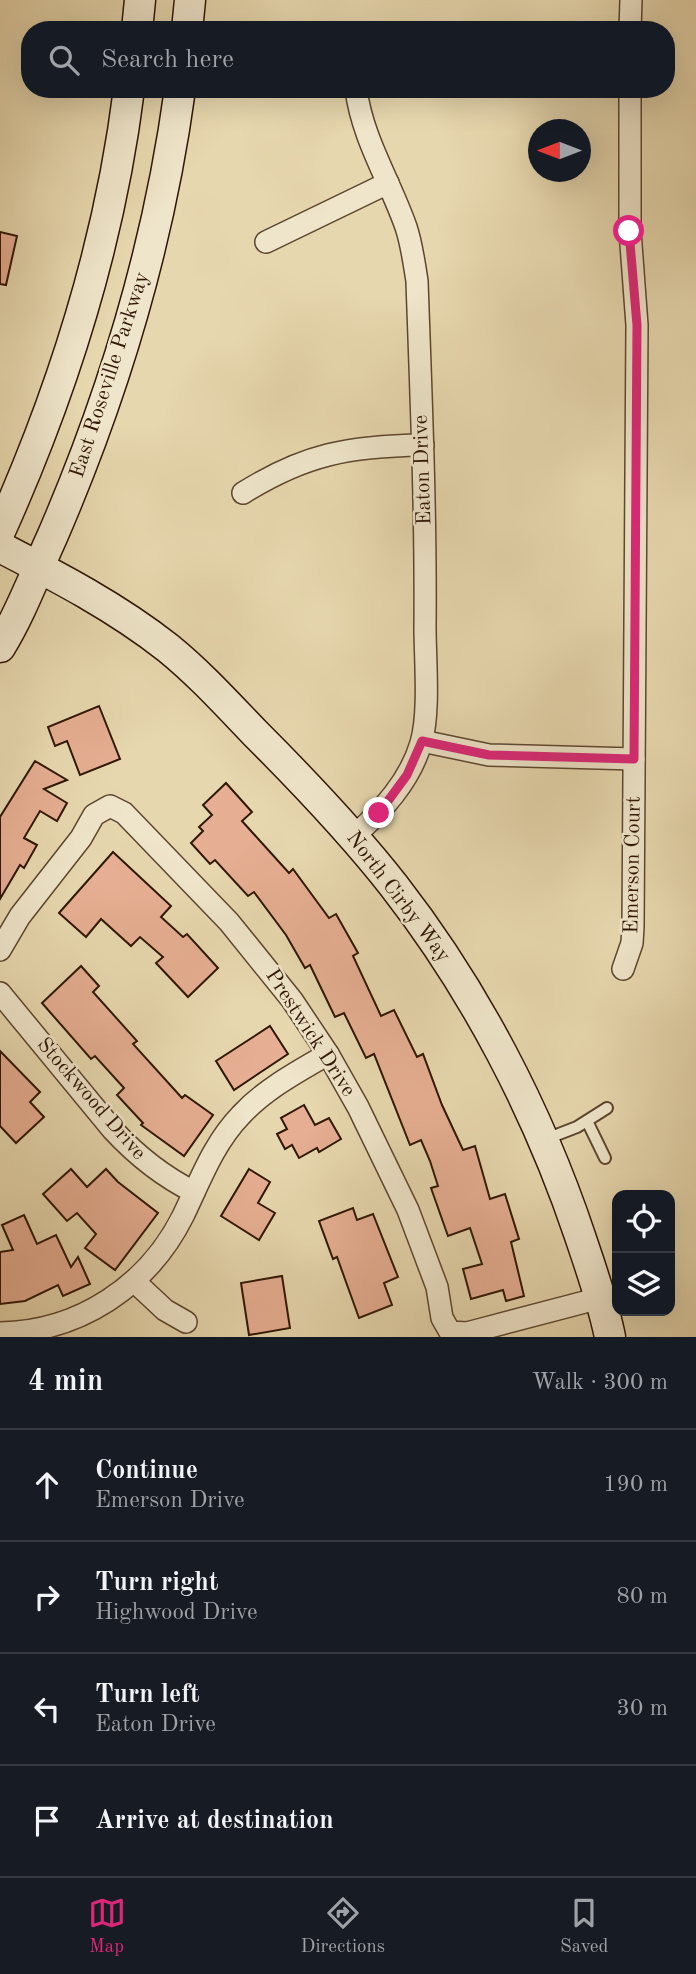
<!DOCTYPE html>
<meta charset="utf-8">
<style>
body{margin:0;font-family:"Old Standard TT",serif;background:#20242c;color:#f1f3f6}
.controls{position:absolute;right:21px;bottom:21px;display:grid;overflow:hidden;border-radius:14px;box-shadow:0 7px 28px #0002}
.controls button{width:63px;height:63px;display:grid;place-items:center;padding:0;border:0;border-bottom:2px solid #363941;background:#171b24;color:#f1f3f6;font:35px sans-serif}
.compass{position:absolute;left:528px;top:119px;width:63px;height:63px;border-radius:50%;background:#171b24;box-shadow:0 7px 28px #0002;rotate:270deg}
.stop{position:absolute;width:21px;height:21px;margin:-16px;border:5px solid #db2777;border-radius:50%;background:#fff}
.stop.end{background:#db2777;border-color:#fff;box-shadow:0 2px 7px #0008}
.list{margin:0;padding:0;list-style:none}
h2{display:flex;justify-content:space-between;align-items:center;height:91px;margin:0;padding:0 28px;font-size:30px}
h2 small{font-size:23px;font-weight:400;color:#9ea1a6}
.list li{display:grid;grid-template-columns:46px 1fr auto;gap:21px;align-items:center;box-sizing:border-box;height:112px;padding:0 28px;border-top:2px solid #363941}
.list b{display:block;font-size:26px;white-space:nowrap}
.list p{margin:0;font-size:23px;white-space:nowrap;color:#9ea1a6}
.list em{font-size:23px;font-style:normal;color:#9ea1a6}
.icon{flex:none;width:38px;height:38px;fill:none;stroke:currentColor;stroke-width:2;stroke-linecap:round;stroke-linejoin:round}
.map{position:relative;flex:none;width:696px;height:1337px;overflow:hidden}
.search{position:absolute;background:#171b24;box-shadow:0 7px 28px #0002;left:21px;right:21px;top:21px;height:77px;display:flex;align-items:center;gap:18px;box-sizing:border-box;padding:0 24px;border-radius:28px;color:#9ea1a6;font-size:26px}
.sheet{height:539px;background:#171b24}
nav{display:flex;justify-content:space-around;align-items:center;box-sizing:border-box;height:98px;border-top:2px solid #363941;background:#171b24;font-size:19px;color:#9ea1a6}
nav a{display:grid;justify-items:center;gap:4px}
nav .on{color:#db2777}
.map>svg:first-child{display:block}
.building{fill:#e6ae92;stroke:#2f1605;stroke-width:2}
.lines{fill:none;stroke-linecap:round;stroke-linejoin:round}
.lane-casing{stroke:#5d462f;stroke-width:14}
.street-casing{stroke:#5d462f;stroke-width:24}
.secondary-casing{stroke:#2f1605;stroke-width:33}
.lane{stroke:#efe5ca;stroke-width:10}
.street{stroke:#efe5ca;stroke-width:21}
.secondary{stroke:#efe5ca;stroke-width:30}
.route{stroke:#db2777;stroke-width:9}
.labels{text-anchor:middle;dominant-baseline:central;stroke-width:5;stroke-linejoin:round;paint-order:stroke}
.street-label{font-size:21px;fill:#2f1605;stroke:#efe5ca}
</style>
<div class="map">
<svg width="696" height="1337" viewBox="0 0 696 1337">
<rect width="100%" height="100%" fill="#e7d7ae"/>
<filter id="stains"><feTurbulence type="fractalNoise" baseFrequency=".00286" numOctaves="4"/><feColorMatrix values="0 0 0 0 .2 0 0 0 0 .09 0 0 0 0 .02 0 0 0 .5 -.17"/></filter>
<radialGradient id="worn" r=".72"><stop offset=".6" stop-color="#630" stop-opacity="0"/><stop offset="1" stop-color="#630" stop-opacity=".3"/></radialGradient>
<g class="building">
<path d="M0 232 17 236 6 285 0 284Z"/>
<path d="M99 706 120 759 80 775 67 741 55 746 48 727Z"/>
<path d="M35 761 67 780 44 789 67 803 57 821 40 811 24 838 37 845 24 868 20 865 0 899V817Z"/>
<path d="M226 783 252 812 242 821 289 873 293 869 329 918 336 914 358 953 353 956 381 1016 394 1010 417 1057 423 1054 442 1105 463 1150 475 1146 490 1199 505 1194 519 1239 511 1242 524 1296 506 1301 503 1290 471 1299 463 1269 482 1264 470 1228 448 1236 431 1188 438 1186 430 1161 421 1140 410 1145 374 1054 366 1058 344 1013 335 1017 310 965 305 968 286 935 254 892 248 896 215 860 210 864 191 843 203 831 199 827 212 815 203 805Z"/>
<path d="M113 852 171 906 161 917 183 937 187 934 218 968 188 997 156 963 163 957 140 937 131 946 101 919 86 937 59 913Z"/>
<path d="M81 966 99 986 93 992 137 1041 133 1044 182 1098 185 1095 213 1115 184 1156 141 1125 143 1123 117 1095 124 1088 95 1056 91 1059 42 1003Z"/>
<path d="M270 1026 288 1054 234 1090 216 1061Z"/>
<path d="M0 1051 40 1092 30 1102 44 1117 16 1143 0 1126Z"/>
<path d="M304 1105 315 1125 329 1118 341 1139 319 1152 317 1148 299 1158 292 1145 285 1149 277 1134 287 1129 281 1118Z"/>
<path d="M71 1169 87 1187 106 1169 118 1182 158 1213 115 1270 85 1248 96 1234 77 1213 67 1221 43 1194Z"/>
<path d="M249 1169 270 1182 258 1203 275 1213 259 1240 221 1216Z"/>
<path d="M353 1208 357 1220 373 1214 398 1277 384 1283 392 1305 359 1318 337 1257 333 1259 319 1221Z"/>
<path d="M24 1215 37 1244 56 1235 71 1267 78 1257 90 1284 63 1296 58 1285 25 1301 0 1304V1252L13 1250 2 1225Z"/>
<path d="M282 1276 290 1328 249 1335 241 1283Z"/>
</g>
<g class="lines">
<defs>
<g id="lane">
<path d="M587 1121 605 1158"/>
<path d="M546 1139 577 1127 607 1108"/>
</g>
<g id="street">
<path d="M630 30 631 0"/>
<path d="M266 242 388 183"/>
<path d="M243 493C305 454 350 446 423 445"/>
<path d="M422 741 489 755 634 759"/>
<path d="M353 837C382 811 410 781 421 743 430 712 425 660 425 627 426 511 421 396 417 281 414 263 412 245 406 227 390 181 362 138 356 89"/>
<path d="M0 950 20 916 81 838 94 815 110 806 124 813 229 922 292 1000 328 1054 358 1107 408 1210 437 1287 442 1318 450 1332 467 1333 600 1298"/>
<path d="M623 969 632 943 633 927 637 325 630 231V89"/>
<path d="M0 993 113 1130C137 1156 162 1176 194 1192"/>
<path d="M135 1282 165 1310 186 1322"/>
<path d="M0 1333C79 1332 148 1286 183 1216 200 1181 213 1144 241 1115 265 1089 297 1072 328 1054"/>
</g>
<g id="secondary">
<path d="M137 30 140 0"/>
<path d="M187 30 190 0"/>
<path d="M0 531C63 391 110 242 129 89"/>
<path d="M0 547C58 577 116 607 168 648 200 674 227 704 255 733 304 782 351 831 394 886 475 990 538 1111 580 1236 591 1269 603 1302 610 1337"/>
<path d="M0 647C21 613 35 574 52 537 114 394 159 244 180 89"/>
</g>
</defs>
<use href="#lane" class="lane-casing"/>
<use href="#street" class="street-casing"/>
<use href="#secondary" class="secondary-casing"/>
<use href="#lane" class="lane"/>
<use href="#street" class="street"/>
<use href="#secondary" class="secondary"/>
</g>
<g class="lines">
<path class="route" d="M379 813 407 775 422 741 489 755 634 759 637 325 629 231"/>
</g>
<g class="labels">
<g class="street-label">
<text transform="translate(110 375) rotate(-72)">East Roseville Parkway</text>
<text transform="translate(423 470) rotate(-92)">Eaton Drive</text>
<text transform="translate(633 865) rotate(-89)">Emerson Court</text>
<text transform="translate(398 897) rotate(53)">North Cirby Way</text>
<text transform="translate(310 1033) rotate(57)">Prestwick Drive</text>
<text transform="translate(91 1099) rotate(49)">Stockwood Drive</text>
</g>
</g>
<rect width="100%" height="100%" filter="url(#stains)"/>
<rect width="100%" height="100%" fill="url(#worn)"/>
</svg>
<div class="controls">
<button><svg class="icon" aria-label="locate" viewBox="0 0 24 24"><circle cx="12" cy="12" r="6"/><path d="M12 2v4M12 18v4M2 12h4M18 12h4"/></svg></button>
<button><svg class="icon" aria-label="layers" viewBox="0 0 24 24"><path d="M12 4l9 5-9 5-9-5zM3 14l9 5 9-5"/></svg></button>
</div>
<svg class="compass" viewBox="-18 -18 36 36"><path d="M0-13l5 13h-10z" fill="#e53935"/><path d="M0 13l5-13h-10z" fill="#9ea1a6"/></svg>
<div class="stop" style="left:629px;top:231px"></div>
<div class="stop end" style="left:379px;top:813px"></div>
<div class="search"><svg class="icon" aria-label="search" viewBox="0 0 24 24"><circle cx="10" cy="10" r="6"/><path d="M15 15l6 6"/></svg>Search here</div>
</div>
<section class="sheet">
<h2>4 min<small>Walk · 300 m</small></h2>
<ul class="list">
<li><svg class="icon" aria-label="ahead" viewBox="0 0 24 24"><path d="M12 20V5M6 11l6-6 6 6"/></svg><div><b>Continue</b><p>Emerson Drive</p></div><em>190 m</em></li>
<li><svg class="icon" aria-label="right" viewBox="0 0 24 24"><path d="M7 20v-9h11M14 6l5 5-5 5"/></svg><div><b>Turn right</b><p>Highwood Drive</p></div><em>80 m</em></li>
<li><svg class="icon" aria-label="left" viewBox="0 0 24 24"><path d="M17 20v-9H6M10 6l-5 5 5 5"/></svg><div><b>Turn left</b><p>Eaton Drive</p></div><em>30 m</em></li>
<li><svg class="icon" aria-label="arrive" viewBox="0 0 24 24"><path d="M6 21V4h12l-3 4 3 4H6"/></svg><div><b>Arrive at destination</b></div></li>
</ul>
</section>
<nav>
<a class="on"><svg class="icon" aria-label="map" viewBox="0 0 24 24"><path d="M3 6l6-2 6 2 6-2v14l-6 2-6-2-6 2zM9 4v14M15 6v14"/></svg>Map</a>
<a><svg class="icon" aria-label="directions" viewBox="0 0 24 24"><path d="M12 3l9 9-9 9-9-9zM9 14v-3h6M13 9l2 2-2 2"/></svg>Directions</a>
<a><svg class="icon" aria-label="saved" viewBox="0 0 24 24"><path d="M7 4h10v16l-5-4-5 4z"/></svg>Saved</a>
</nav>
